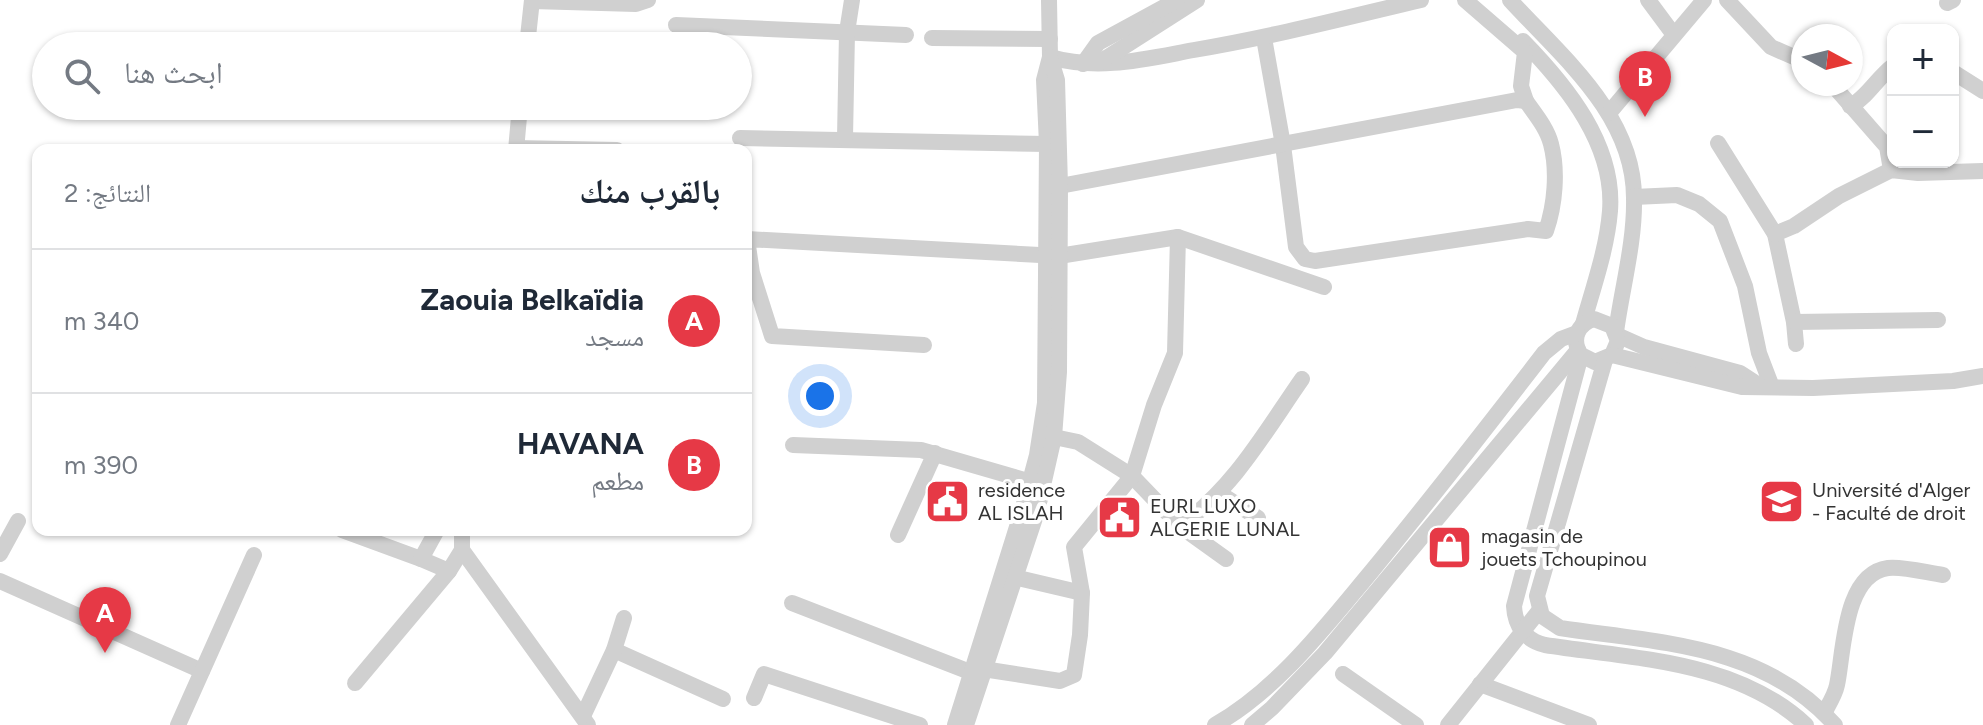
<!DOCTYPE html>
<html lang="ar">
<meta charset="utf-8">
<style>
body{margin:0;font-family:Figtree,"Noto Naskh Arabic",sans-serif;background:#f2f2f3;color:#1f2937;direction:rtl}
.controls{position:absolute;right:24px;top:24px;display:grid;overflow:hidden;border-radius:16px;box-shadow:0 2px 6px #0004}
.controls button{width:72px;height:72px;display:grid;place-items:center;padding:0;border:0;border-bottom:2px solid #e0e1e3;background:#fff;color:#1f2937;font:40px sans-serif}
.compass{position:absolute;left:1791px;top:24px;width:72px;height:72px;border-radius:50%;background:#fff;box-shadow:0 2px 6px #0004;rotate:97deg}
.you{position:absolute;left:820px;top:396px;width:28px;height:28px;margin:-20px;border:6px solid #fff;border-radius:50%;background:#1a73e8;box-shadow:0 0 0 12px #1a73e833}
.badge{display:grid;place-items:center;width:52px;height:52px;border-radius:50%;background:#e63946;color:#fff;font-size:26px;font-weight:700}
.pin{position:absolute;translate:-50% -66px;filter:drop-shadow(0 2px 4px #0008)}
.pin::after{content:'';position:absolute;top:42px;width:28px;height:24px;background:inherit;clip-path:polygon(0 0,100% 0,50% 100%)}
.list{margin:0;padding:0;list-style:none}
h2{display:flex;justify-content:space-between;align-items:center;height:104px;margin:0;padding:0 32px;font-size:34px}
h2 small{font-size:26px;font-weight:400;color:#747a83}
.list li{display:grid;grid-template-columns:52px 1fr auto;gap:24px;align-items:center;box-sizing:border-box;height:144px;padding:0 32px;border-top:2px solid #e0e1e3}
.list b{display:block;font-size:30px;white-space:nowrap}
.list p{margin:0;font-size:26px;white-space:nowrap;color:#747a83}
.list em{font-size:26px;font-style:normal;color:#747a83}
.icon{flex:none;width:44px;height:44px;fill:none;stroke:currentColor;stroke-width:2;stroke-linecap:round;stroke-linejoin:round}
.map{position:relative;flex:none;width:1983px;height:725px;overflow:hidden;direction:ltr}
.search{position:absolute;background:#fff;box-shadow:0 2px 6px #0004;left:32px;top:32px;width:720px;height:88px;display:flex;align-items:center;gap:20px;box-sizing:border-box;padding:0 28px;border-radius:44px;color:#747a83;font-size:30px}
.panel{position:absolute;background:#fff;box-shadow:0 2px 6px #0004;left:32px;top:144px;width:720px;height:392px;border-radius:16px;direction:rtl}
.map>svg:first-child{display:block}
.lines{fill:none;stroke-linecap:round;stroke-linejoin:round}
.minor{stroke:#d0d0d0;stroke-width:16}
.labels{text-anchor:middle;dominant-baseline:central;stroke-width:8;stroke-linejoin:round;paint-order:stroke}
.poi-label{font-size:20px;fill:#333;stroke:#fff;text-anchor:start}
</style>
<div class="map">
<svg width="1983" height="725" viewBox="0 0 1983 725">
<rect width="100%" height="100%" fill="#fff"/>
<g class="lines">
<g class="minor">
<path d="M1510 0C1562 57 1634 115 1634 198 1635 242 1622 288 1616 332"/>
<path d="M1648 0 1674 35"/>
<path d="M1727 0 1771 47 1803 61"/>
<path d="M532 1 636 4 648 0"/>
<path d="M1947 3 1953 0"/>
<path d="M676 25 906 35"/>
<path d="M932 38 1050 39"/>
<path d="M1264 38 1283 145 1296 247 1305 259 1315 261 1528 229 1546 231C1555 205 1558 171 1551 144 1547 128 1535 114 1526 101"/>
<path d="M1523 41C1567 86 1615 145 1610 211 1607 249 1593 288 1583 324"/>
<path d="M527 46 532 0"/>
<path d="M1050 57C1099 71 1145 59 1194 50 1271 37 1345 18 1421 0"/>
<path d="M1100 62 1197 0"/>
<path d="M1083 64 1098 43 1177 0"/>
<path d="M1953 72 1983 91"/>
<path d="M1832 84 1887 147 1891 170"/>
<path d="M1850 106C1865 100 1877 78 1893 66"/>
<path d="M1609 113 1704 0"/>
<path d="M740 138 1047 144"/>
<path d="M845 138 847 32 852 0"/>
<path d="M1718 143 1775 234 1794 322 1796 344"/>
<path d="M516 148 617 150"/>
<path d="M516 150 520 106"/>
<path d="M1060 186 1517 100 1526 101 1521 86 1525 52 1465 0"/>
<path d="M1634 197 1677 195 1699 204 1720 221 1745 286 1759 353 1772 387"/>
<path d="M1775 234 1794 226 1839 196 1891 170 1918 173 1983 171"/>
<path d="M1794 322 1938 320"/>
<path d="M1617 335 1644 347 1740 373 1760 386"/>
<path d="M924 345 772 336 752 273 747 239 1059 256 1178 237 1324 287"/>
<path d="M1581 355 1595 362 1612 355 1618 341 1612 326 1594 319C1577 324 1571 340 1581 355L1514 606C1515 626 1525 640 1545 645 1635 659 1736 660 1806 725"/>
<path d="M1612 355 1742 387 1813 388 1953 381 1983 376"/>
<path d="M1605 360 1537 596 1542 616 1560 628C1659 643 1763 644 1835 725"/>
<path d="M1054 437 1078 442 1132 476 1180 526 1226 559"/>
<path d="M793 445 921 450 1038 484"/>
<path d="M1219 493 1258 518"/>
<path d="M1180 526C1234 488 1265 432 1302 379"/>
<path d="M342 530 421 559"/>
<path d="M437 530 421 559 449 571"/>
<path d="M462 530V550L588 725"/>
<path d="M898 535 935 453"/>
<path d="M0 554 18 521"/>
<path d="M1014 577 1082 593"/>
<path d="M0 581 202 671"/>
<path d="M792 603 970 672"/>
<path d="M614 650 723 699"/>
<path d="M983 669 1060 681 1074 675 1080 635 1082 593 1074 547 1132 476 1154 405 1175 353 1178 237"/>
<path d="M1343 674 1416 725"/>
<path d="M355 683 449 571 462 550"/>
<path d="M1480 684 1589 725"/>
<path d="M754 698 764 674 920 725"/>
<path d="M1824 713C1829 704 1835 695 1837 685 1844 653 1843 574 1888 568 1902 566 1928 573 1943 575"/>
<path d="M583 716 614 650 624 618"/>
<path d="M178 725 254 555"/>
<path d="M955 725 1022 511 1037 455 1045 403 1047 144 1044 80 1050 57 1049 0"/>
<path d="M966 725 1037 512 1054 437 1059 372 1060 186 1057 80 1050 57"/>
<path d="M1215 725C1278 689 1325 627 1371 572 1430 500 1487 427 1544 353L1561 339 1577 333"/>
<path d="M1252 725 1272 708 1325 653 1578 350"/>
<path d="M1448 725 1539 611"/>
</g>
</g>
<defs>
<symbol id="civic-square" viewBox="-11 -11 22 22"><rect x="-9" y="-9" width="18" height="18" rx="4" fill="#e63946" stroke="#fff"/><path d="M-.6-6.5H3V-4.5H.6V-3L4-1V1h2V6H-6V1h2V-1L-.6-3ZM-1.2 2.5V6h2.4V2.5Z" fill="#fff"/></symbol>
<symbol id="university-square" viewBox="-11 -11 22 22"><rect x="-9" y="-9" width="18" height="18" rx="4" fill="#e63946" stroke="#fff"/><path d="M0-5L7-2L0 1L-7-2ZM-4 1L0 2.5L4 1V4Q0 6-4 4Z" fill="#fff"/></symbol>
<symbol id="shop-square" viewBox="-11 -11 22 22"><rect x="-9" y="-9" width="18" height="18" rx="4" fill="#e63946" stroke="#fff"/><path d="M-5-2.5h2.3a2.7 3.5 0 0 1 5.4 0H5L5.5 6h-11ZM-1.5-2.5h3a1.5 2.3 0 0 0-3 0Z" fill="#fff"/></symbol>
</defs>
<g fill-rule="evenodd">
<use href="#civic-square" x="922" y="476" width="51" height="51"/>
<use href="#university-square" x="1756" y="476" width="51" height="51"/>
<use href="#civic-square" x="1094" y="492" width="51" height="51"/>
<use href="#shop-square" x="1424" y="522" width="51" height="51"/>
</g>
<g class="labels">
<g class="poi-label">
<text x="978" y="490">residence<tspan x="978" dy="23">AL ISLAH</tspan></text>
<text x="1812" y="490">Université d'Alger<tspan x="1812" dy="23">- Faculté de droit</tspan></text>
<text x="1150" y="506">EURL LUXO<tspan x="1150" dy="23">ALGERIE LUNAL</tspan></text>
<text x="1481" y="536">magasin de<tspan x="1481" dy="23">jouets Tchoupinou</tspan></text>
</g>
</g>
</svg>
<div class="controls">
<button>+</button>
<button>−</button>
</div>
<svg class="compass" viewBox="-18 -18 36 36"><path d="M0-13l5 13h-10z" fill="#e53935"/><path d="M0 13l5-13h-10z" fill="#747a83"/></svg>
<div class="you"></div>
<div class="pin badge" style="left:105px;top:653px">A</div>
<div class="pin badge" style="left:1645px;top:117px">B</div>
<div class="search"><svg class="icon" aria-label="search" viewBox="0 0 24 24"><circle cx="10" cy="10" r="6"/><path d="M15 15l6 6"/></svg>ابحث هنا</div>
<section class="panel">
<h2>بالقرب منك<small>النتائج: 2</small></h2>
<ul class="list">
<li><span class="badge">A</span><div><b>Zaouia Belkaïdia</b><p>مسجد</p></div><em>340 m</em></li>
<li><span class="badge">B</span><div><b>HAVANA</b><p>مطعم</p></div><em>390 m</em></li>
</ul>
</section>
</div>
